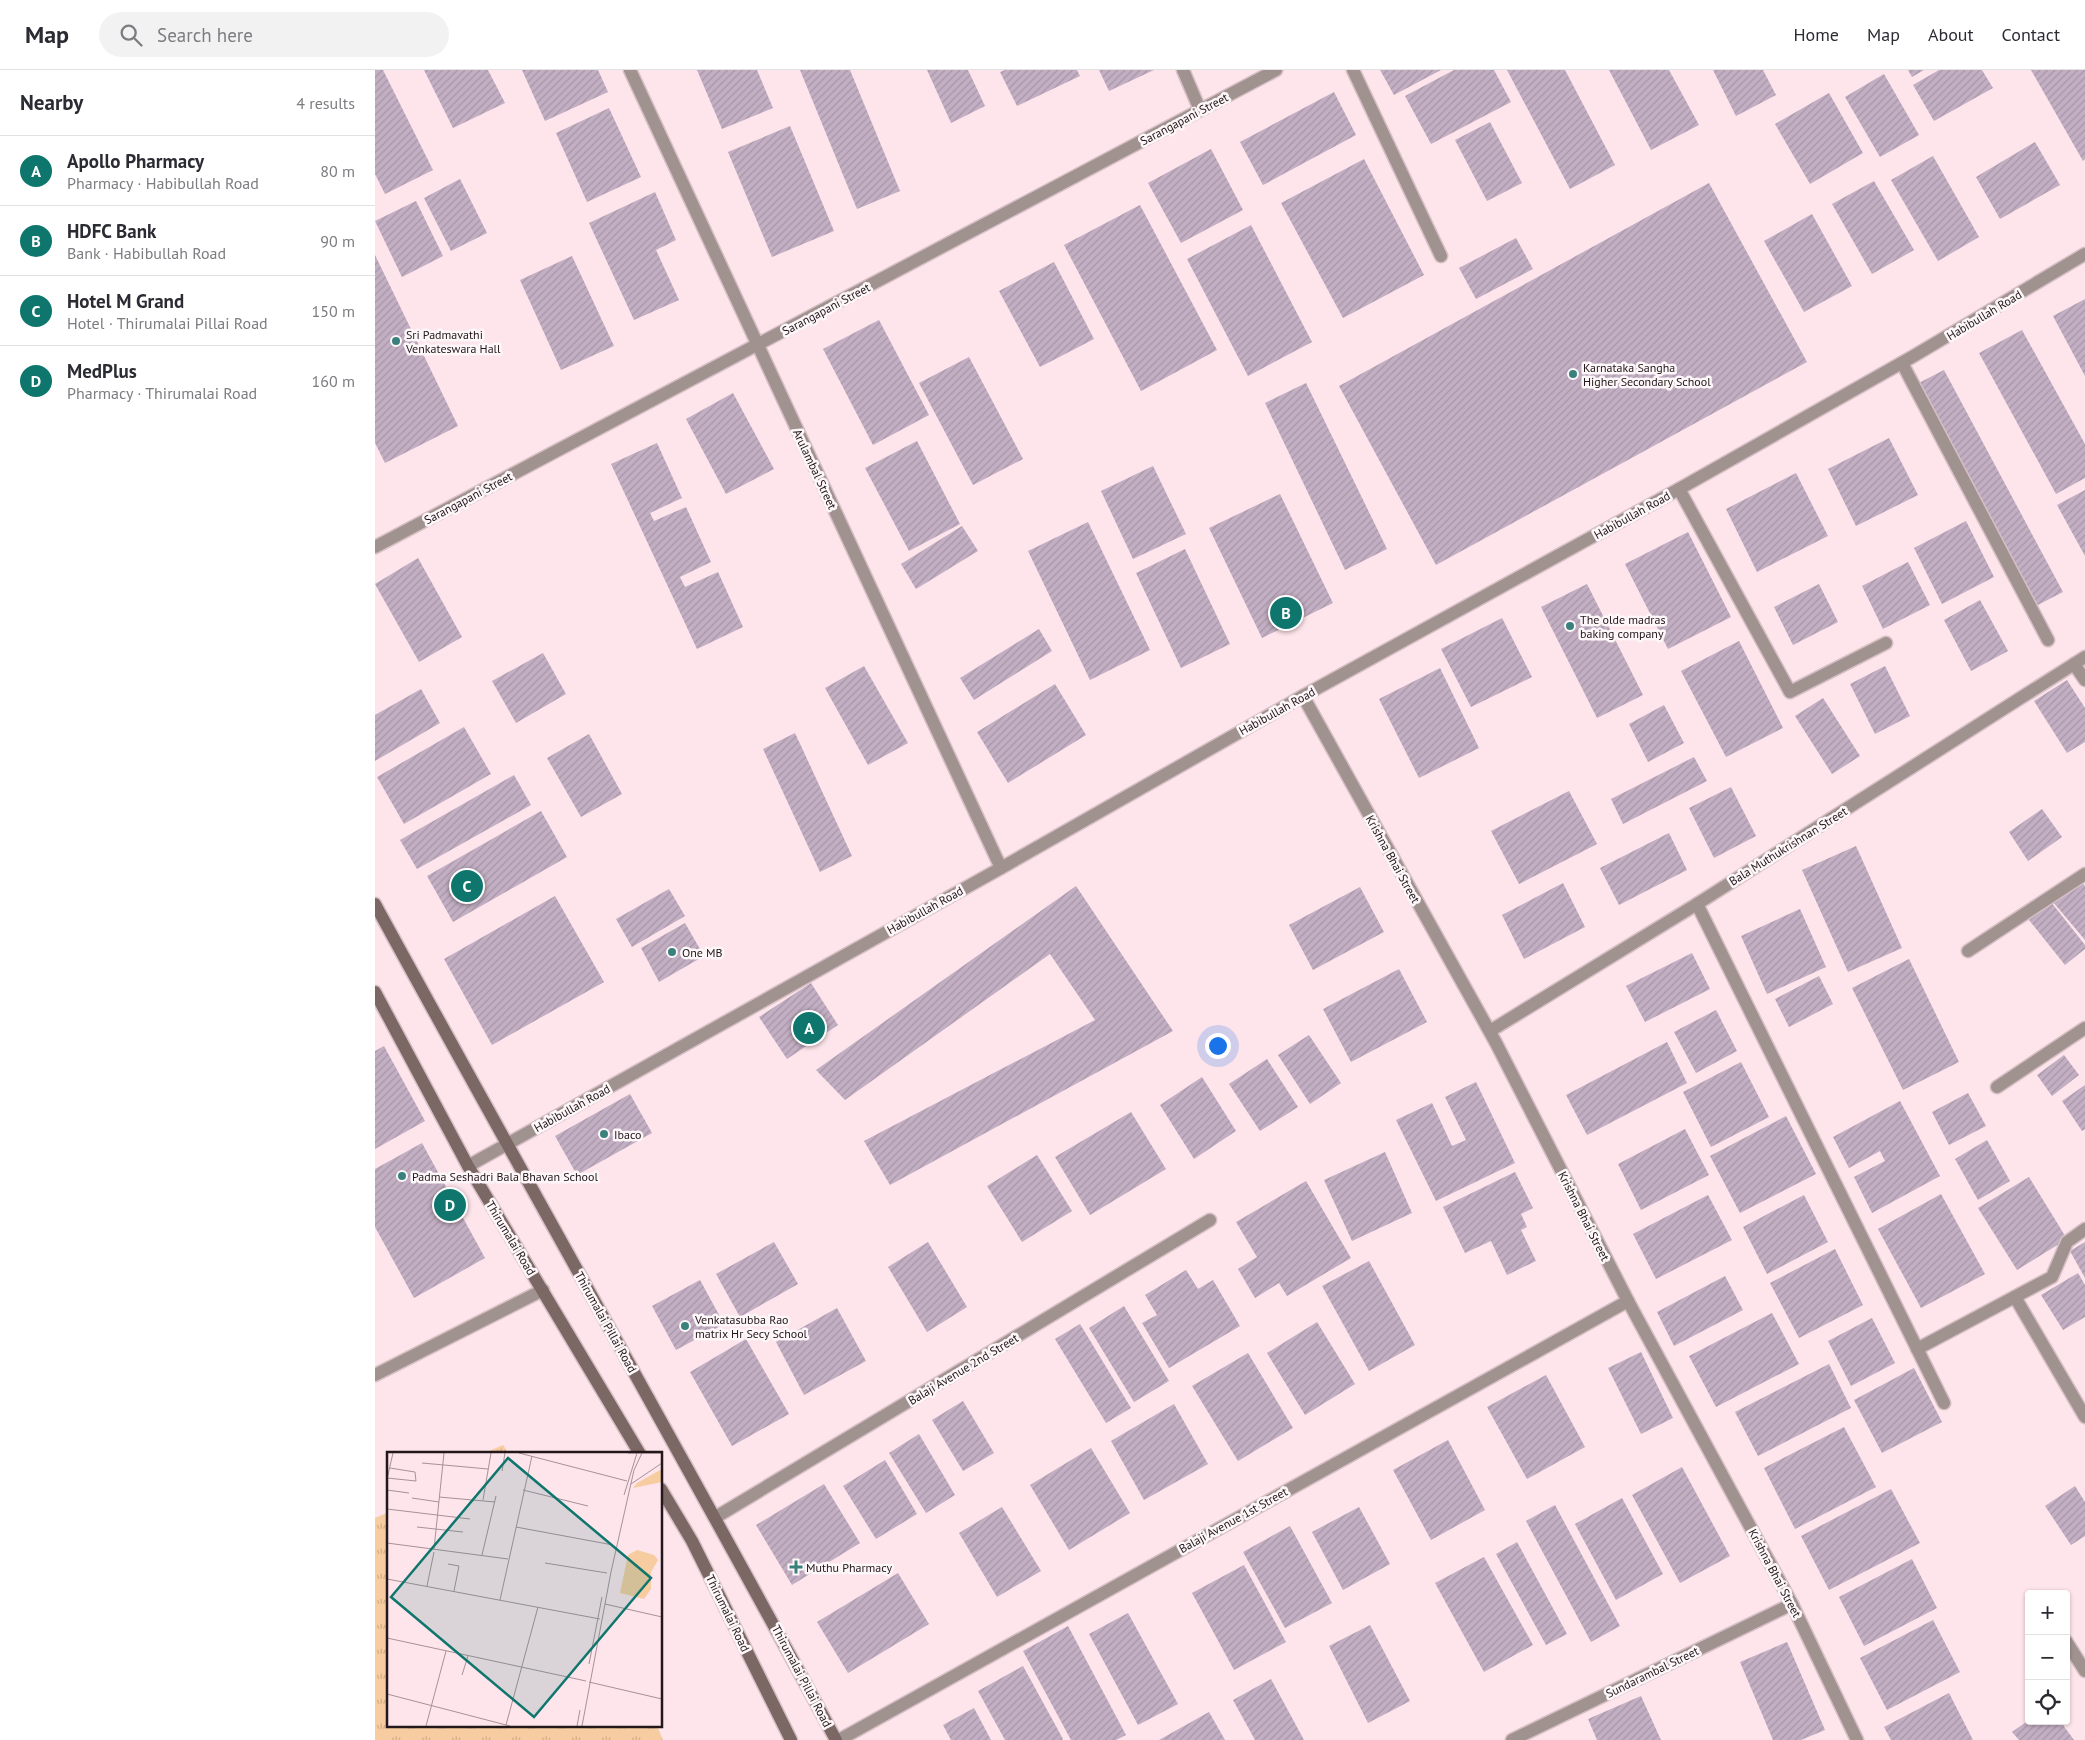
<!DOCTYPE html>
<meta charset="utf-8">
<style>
body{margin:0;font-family:"PT Sans",sans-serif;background:#f2f2f3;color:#2b2b33}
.controls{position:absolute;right:15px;bottom:15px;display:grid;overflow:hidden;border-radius:5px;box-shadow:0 1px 4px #0004}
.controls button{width:45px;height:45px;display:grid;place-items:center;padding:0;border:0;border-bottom:1px solid #e1e1e2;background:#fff;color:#2b2b33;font:25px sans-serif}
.you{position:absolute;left:842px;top:975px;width:18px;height:18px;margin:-12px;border:4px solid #fff;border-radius:50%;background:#1a73e8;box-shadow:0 0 0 8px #1a73e833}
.badge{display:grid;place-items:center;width:32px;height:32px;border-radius:50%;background:#0f766e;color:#fff;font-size:16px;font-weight:700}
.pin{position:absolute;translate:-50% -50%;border:2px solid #fff;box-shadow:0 1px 5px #0006}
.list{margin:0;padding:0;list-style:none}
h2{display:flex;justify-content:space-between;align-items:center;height:65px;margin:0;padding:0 20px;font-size:21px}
h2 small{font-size:16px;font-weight:400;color:#7c7c81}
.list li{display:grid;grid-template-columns:32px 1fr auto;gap:15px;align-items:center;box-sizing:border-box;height:70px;padding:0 20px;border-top:1px solid #e1e1e2}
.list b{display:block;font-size:19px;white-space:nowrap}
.list p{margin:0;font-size:16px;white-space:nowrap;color:#7c7c81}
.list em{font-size:16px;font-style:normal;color:#7c7c81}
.icon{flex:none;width:28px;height:28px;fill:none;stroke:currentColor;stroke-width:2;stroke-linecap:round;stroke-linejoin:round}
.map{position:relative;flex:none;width:1710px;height:1670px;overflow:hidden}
header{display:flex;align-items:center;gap:30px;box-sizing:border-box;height:70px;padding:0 25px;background:#fff;border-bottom:1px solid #e1e1e2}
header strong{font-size:24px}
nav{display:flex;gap:28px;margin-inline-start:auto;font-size:18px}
.search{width:350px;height:45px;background:#f2f2f3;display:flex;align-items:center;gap:12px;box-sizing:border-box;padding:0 18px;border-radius:28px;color:#7c7c81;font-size:19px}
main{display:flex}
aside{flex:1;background:#fff}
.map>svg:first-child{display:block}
.park{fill:url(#park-tufts)}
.building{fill:url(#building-hatch)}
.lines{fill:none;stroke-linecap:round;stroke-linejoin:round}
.service-casing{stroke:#d6bfc5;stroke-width:15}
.minor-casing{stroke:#d6bfc5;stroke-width:15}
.secondary-casing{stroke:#d6bfc5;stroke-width:15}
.service{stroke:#a0928f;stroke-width:12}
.minor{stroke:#a0928f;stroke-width:12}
.secondary{stroke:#7b6864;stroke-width:12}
.poi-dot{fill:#3a817d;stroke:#fdf7f9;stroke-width:2}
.labels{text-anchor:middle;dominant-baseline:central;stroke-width:5;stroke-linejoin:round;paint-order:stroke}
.street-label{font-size:12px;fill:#22171a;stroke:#fdf7f9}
.poi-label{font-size:12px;fill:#22171a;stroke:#fdf7f9;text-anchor:start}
.inset-road{fill:none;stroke:#a69297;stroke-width:1}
.view{fill:#0f766e;fill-opacity:0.15;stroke:#0f766e;stroke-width:2.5}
.inset-edge{fill:none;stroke:#22171a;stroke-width:2.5}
</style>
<header>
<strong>Map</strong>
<div class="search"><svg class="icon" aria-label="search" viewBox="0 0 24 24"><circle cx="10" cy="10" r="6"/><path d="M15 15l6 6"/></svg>Search here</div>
<nav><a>Home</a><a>Map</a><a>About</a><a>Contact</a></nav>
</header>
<main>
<aside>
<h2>Nearby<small>4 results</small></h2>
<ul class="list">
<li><span class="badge">A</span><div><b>Apollo Pharmacy</b><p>Pharmacy · Habibullah Road</p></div><em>80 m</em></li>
<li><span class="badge">B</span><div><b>HDFC Bank</b><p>Bank · Habibullah Road</p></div><em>90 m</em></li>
<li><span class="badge">C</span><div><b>Hotel M Grand</b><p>Hotel · Thirumalai Pillai Road</p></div><em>150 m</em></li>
<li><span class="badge">D</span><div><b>MedPlus</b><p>Pharmacy · Thirumalai Road</p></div><em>160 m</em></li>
</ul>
</aside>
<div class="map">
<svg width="1710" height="1670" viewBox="0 0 1710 1670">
<defs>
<pattern id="park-tufts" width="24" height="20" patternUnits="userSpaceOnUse" patternTransform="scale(1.25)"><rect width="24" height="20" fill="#f6cca0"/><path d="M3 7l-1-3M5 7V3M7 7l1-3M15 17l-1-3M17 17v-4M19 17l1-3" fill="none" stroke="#d3ae89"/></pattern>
<pattern id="building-hatch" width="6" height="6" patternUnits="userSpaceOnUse" patternTransform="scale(1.25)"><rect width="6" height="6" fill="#c3afc3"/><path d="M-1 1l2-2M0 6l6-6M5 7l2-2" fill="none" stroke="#a796a7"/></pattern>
</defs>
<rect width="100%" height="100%" fill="#fee4eb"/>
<g class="park">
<path d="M128 1375 134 1384H107Z"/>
<path d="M14 1442V1656H282L288 1670H0V1448Z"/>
</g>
<g class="building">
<path d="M0 0H8L58 100 10 124 0 104Z"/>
<path d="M49 0H113L130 33 78 58Z"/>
<path d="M147 0H223L233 22 170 51Z"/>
<path d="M322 0H382L398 38 347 59Z"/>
<path d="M425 0H475L525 121 482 139Z"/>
<path d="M552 0H593L610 36 576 53Z"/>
<path d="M630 0H702L705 6 642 36 625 2Z"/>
<path d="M724 0H779L734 21Z"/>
<path d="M1005 0H1066L1019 25Z"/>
<path d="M1079 0H1119L1136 32 1056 74 1030 26Z"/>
<path d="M1132 0H1190L1240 95 1195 119Z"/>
<path d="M1234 0H1294L1324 55 1276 80Z"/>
<path d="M1338 0H1388L1401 25 1361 46Z"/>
<path d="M1533 0H1549L1537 7Z"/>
<path d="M1564 0H1607L1618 18 1559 51 1538 15Z"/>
<path d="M1656 0H1710V89L1708 91Z"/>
<path d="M1509 4 1544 65 1505 87 1470 27Z"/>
<path d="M959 22 981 65 888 115 865 72Z"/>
<path d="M1454 23 1488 83 1435 114 1400 54Z"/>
<path d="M234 38 266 107 212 132 181 63Z"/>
<path d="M1115 52 1147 113 1112 131 1080 70Z"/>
<path d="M415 56 459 161 397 187 353 82Z"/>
<path d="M1660 72 1685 115 1625 149 1601 107Z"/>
<path d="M836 79 868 140 806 173 773 113Z"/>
<path d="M1558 86 1604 167 1563 191 1516 110Z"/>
<path d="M989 89 1049 205 968 248 906 133Z"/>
<path d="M85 109 112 163 76 181 49 128Z"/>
<path d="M1499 111 1539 180 1497 204 1457 134Z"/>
<path d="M1334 113 1432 292 1061 495 964 316Z"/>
<path d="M280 122 301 170 281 180 304 230 259 250 214 153Z"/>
<path d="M41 131 68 186 27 207 0 151Z"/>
<path d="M765 135 842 280 766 321 689 175Z"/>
<path d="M1437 144 1477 216 1429 242 1389 171Z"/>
<path d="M876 155 937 272 873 306 812 189Z"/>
<path d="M1141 168 1158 199 1101 229 1084 198Z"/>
<path d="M0 185 83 356 10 393 0 373Z"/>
<path d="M197 186 239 276 186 300 145 210Z"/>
<path d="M679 192 719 269 665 297 624 221Z"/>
<path d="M1710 229V306L1678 246Z"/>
<path d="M504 250 554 345 498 375 448 279Z"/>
<path d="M1647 260 1710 374V408L1681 424 1604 283Z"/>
<path d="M594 287 648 389 598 415 544 313Z"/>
<path d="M1569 300 1688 522 1655 539 1536 317Z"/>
<path d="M931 313 1012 479 970 500 890 333Z"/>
<path d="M358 323 399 399 351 424 311 349Z"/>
<path d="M1514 368 1543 425 1481 456 1453 399Z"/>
<path d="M542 371 585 454 534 481 490 398Z"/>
<path d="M282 373 307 428 275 443 279 451 311 437 336 492 305 507 310 517 343 502 368 557 322 579 236 394Z"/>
<path d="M778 396 811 464 758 489 726 421Z"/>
<path d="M1421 403 1453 466 1382 502 1351 439Z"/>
<path d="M1710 420V486L1682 435Z"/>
<path d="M905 424 958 533 887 568 834 458Z"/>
<path d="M1591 451 1619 507 1567 534 1539 478Z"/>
<path d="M713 452 775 580 715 610 653 481Z"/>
<path d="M587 456 603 481 541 519 526 494Z"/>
<path d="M1313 462 1356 547 1293 579 1250 494Z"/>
<path d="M810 479 855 574 806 598 761 503Z"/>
<path d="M43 488 87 567 44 592 0 514Z"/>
<path d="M1533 492 1555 535 1508 559 1487 516Z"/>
<path d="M1212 514 1268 625 1222 648 1166 537Z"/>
<path d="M1444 514 1463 552 1418 575 1399 537Z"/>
<path d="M1605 530 1633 581 1596 601 1569 550Z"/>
<path d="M1127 548 1157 607 1096 637 1066 579Z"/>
<path d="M664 559 677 581 599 630 585 608Z"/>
<path d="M1364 571 1408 658 1351 687 1306 601Z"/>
<path d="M168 583 191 624 141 653 117 611Z"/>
<path d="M489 596 533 673 493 695 450 618Z"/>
<path d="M1510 596 1535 646 1500 664 1475 614Z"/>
<path d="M1065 598 1104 678 1044 708 1004 629Z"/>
<path d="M1692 610 1710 638V672L1692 683 1659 631Z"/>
<path d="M680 614 711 665 633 713 602 662Z"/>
<path d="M46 619 65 653 0 691V645Z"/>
<path d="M1448 628 1485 686 1457 704 1420 646Z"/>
<path d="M1289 635 1309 673 1273 692 1254 654Z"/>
<path d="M89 657 116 704 29 754 2 707Z"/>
<path d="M420 663 477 786 445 802 388 679Z"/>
<path d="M214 664 247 724 206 747 172 688Z"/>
<path d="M1319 687 1332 711 1248 754 1236 729Z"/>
<path d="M139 705 156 735 42 799 25 770Z"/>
<path d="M1356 717 1381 766 1339 788 1314 738Z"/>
<path d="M1194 721 1222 774 1144 814 1116 761Z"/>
<path d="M1667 739 1687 767 1653 791 1634 762Z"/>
<path d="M166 741 192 787 78 852 52 806Z"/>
<path d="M1294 763 1312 800 1244 835 1225 798Z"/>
<path d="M1481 776 1527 878 1473 902 1427 800Z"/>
<path d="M1705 810 1710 816V870L1678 832Z"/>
<path d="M1188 813 1210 857 1149 889 1127 845Z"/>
<path d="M701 816 798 961 515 1115 489 1071 720 950 675 884 470 1030 441 1000Z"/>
<path d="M985 817 1009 862 938 900 914 855Z"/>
<path d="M294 819 310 846 257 877 241 849Z"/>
<path d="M180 826 229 912 117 975 69 889Z"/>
<path d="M1676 832 1710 875V879L1690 895 1654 850Z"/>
<path d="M1425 839 1451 897 1392 924 1366 866Z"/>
<path d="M310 853 329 886 284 912 266 878Z"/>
<path d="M1317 883 1335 919 1270 952 1251 916Z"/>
<path d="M1534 889 1584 992 1528 1020 1477 918Z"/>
<path d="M1024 899 1052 952 976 992 948 939Z"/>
<path d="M1444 906 1458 934 1414 957 1400 929Z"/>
<path d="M436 913 463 955 412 989 384 947Z"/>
<path d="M1341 940 1362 981 1321 1003 1299 962Z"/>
<path d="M934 965 966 1013 935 1034 903 985Z"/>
<path d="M1292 972 1312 1013 1212 1065 1191 1025Z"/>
<path d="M9 976 50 1051 0 1079V981Z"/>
<path d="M1689 985 1704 1005 1677 1026 1662 1005Z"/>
<path d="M892 989 923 1037 885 1061 854 1014Z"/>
<path d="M1366 992 1394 1047 1336 1077 1308 1022Z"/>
<path d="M827 1007 861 1061 819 1089 785 1035Z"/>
<path d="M1101 1012 1140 1093 1061 1131 1021 1050 1057 1033 1077 1076 1091 1070 1070 1027Z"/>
<path d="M1710 1015V1059L1707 1061 1687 1031Z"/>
<path d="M1593 1023 1611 1056 1574 1075 1557 1042Z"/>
<path d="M255 1024 277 1063 202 1105 180 1066Z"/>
<path d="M1525 1031 1565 1106 1497 1143 1479 1107 1510 1091 1505 1081 1474 1098 1458 1067Z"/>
<path d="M756 1042 791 1099 715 1145 680 1087Z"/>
<path d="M1411 1046 1441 1104 1365 1143 1335 1086Z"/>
<path d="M1310 1059 1334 1105 1266 1140 1243 1094Z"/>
<path d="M1612 1070 1635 1111 1603 1130 1580 1089Z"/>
<path d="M47 1073 110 1188 39 1228 0 1157V1099Z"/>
<path d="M1010 1082 1037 1143 977 1171 949 1110Z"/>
<path d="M662 1085 697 1141 647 1172 612 1116Z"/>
<path d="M1140 1102 1158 1138 1146 1144 1152 1157 1146 1160 1161 1191 1132 1205 1116 1171 1090 1183 1068 1137Z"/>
<path d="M1654 1107 1692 1169 1642 1200 1603 1138Z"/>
<path d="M931 1111 976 1188 912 1226 904 1213 880 1228 863 1199 882 1187 861 1152Z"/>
<path d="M1566 1124 1610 1204 1546 1238 1503 1159Z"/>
<path d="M1333 1125 1357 1170 1281 1209 1258 1164Z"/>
<path d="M1429 1125 1453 1172 1392 1204 1368 1157Z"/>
<path d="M399 1172 423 1214 365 1247 341 1204Z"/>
<path d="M553 1172 592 1237 552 1262 513 1197Z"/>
<path d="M1710 1172V1208L1695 1181Z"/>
<path d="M1460 1179 1488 1235 1424 1268 1395 1213Z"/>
<path d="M994 1191 1040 1275 994 1301 947 1216Z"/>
<path d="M811 1200 823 1219 838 1210 865 1256 794 1298 767 1253 782 1245 770 1225Z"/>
<path d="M1703 1203 1710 1215V1247L1688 1260 1666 1225Z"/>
<path d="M1350 1206 1368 1240 1299 1276 1282 1242Z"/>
<path d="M325 1210 349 1254 301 1280 277 1236Z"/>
<path d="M749 1236 794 1311 759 1332 714 1258Z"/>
<path d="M462 1238 491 1291 429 1325 401 1272Z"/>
<path d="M1397 1243 1424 1294 1341 1337 1314 1286Z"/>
<path d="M1497 1248 1520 1293 1476 1316 1453 1271Z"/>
<path d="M942 1252 980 1314 930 1345 892 1283Z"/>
<path d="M705 1254 756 1338 731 1353 680 1269Z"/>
<path d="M371 1269 414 1344 357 1376 315 1302Z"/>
<path d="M1266 1282 1298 1348 1266 1364 1233 1298Z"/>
<path d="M873 1283 918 1358 863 1391 817 1316Z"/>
<path d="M1454 1294 1476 1338 1383 1386 1360 1342Z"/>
<path d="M1539 1298 1567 1352 1507 1383 1479 1330Z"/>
<path d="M1171 1305 1210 1377 1152 1409 1112 1337Z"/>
<path d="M588 1331 619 1383 588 1401 557 1350Z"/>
<path d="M799 1334 833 1394 769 1430 736 1371Z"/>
<path d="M1469 1357 1501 1417 1420 1459 1389 1398Z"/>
<path d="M544 1364 580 1425 551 1443 514 1383Z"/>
<path d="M1073 1370 1110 1440 1056 1470 1018 1400Z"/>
<path d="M716 1378 755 1443 694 1480 655 1415Z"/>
<path d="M510 1390 542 1444 501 1469 468 1416Z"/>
<path d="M1307 1397 1355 1486 1305 1513 1257 1425Z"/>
<path d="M449 1414 485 1473 417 1515 381 1455Z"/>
<path d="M1700 1416 1710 1432V1466L1696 1475 1670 1436Z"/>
<path d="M1516 1419 1545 1473 1454 1520 1426 1466Z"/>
<path d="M1247 1428 1288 1504 1241 1530 1200 1454Z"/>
<path d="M1180 1435 1245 1556 1216 1572 1151 1451Z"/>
<path d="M627 1437 666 1501 622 1527 584 1463Z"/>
<path d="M984 1437 1015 1494 968 1520 937 1462Z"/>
<path d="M915 1456 957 1533 910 1558 868 1482Z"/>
<path d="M1142 1472 1192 1564 1171 1575 1121 1484Z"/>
<path d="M1109 1487 1158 1575 1109 1602 1060 1513Z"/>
<path d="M1537 1489 1562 1538 1489 1576 1464 1527Z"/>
<path d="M869 1495 911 1572 859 1600 817 1523Z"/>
<path d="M523 1503 554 1554 473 1603 442 1552Z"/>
<path d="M753 1543 803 1634 763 1655 714 1564Z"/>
<path d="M1558 1550 1585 1602 1512 1640 1485 1588Z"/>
<path d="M995 1555 1035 1631 993 1653 954 1576Z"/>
<path d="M693 1556 751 1665 741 1670H696L648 1581Z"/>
<path d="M1412 1572 1450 1660 1426 1670H1398L1365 1592Z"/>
<path d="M648 1596 688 1669 687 1670H630L603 1621Z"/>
<path d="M896 1609 929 1670H880L858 1630Z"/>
<path d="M1574 1623 1598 1670H1516L1509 1657Z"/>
<path d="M1266 1626 1286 1670H1222L1213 1649Z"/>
<path d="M599 1638 616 1670H576L568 1655Z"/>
<path d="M834 1642 850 1670H784Z"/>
<path d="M1654 1650V1651H1685L1699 1670H1644L1637 1662Z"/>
</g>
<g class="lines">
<defs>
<path id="service" d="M978 0 1066 186"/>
<g id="minor">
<path d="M255 0 626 798"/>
<path d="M808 0 825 40"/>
<path d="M1527 293 1673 570"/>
<path d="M1304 419 1415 622 1511 573"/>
<path d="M0 477 901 0"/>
<path d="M1699 594 1710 610"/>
<path d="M928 626 1121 973 1253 1231 1417 1534 1482 1670"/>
<path d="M1322 834 1569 1333"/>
<path d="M1593 881 1710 804"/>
<path d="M1115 961 1322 834 1710 587"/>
<path d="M1622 1017 1710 958"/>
<path d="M93 1096 626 798 928 626 1304 419 1537 287 1710 184"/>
<path d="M1640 1227 1710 1347"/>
<path d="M1542 1279 1677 1207 1692 1172 1710 1159"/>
<path d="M0 1305 168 1220"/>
<path d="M341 1447 835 1150"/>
<path d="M1691 1571 1710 1601"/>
<path d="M464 1670 1253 1231"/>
<path d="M1137 1670 1417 1534"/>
</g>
<g id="secondary">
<path d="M0 834C152 1113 310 1390 461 1670"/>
<path d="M0 922 93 1096 265 1384"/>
<path d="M286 1419 317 1471 416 1670"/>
</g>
</defs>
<use href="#service" class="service-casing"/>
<use href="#minor" class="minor-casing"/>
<use href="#secondary" class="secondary-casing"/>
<use href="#service" class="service"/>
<use href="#minor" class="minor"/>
<use href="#secondary" class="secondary"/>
</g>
<g class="poi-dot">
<circle cx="21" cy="271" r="5"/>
<circle cx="1198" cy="304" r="5"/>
<circle cx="1195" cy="556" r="5"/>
<circle cx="297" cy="882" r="5"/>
<circle cx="229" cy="1064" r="5"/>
<circle cx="27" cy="1106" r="5"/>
<circle cx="310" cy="1256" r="5"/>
<path d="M418.5 1489.5h5v5h5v5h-5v5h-5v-5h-5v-5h5z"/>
</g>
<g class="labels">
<g class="street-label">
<text transform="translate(809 49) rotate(-28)">Sarangapani Street</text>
<text transform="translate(451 239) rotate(-28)">Sarangapani Street</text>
<text transform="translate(1609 245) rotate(-31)">Habibullah Road</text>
<text transform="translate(440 399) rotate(65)">Arulambal Street</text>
<text transform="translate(93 428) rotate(-28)">Sarangapani Street</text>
<text transform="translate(1257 445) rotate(-29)">Habibullah Road</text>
<text transform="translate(902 641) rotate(-29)">Habibullah Road</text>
<text transform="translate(1413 776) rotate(-32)">Bala Muthukrishnan Street</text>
<text transform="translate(1018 789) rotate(61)">Krishna Bhai Street</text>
<text transform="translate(550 840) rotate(-29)">Habibullah Road</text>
<text transform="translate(197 1038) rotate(-29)">Habibullah Road</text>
<text transform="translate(1209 1146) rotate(63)">Krishna Bhai Street</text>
<text transform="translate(136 1168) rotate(59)">Thirumalai Road</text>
<text transform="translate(231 1252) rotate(61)">Thirumalai Pillai Road</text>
<text transform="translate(588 1299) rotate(-31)">Balaji Avenue 2nd Street</text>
<text transform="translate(858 1450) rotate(-29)">Balaji Avenue 1st Street</text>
<text transform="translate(1400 1503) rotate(62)">Krishna Bhai Street</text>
<text transform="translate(353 1543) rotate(64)">Thirumalai Road</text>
<text transform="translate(1277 1602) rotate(-26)">Sundarambal Street</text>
<text transform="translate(427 1606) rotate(62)">Thirumalai Pillai Road</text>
</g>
<g class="poi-label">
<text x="31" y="264">Sri Padmavathi<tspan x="31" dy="14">Venkateswara Hall</tspan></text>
<text x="1208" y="297">Karnataka Sangha<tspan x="1208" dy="14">Higher Secondary School</tspan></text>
<text x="1205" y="549">The olde madras<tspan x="1205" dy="14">baking company</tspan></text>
<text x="307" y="882">One MB</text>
<text x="239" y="1064">Ibaco</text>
<text x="37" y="1106">Padma Seshadri Bala Bhavan School</text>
<text x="320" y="1249">Venkatasubba Rao<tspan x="320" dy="14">matrix Hr Secy School</tspan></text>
<text x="431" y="1497">Muthu Pharmacy</text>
</g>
</g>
<g transform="translate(12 1382)">
<rect width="275" height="275" fill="#fee4eb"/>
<path d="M275 17V30L246 36 250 31ZM250 98 267 103 271 108 264 120V137L257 147 233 141 241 103Z" fill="#f6cca0"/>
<path class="inset-road" d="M132 1 240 29M241 1H275M35 11 101 17M115 19 118 1M0 26 29 29 28 20 3 16M0 27 6 1M244 32 275 11M0 38 22 41M136 38 201 54M237 43 250 1M52 45 108 50M25 46 52 50M96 48 104 1M0 57 83 67M30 75 76 80M129 75 226 93M0 91 121 107M47 97 57 1M95 103 109 44M158 111 220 121M61 112 72 114 67 139M0 127 213 167M40 134 47 100M113 148 145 4M218 152 275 165M0 186 199 229M202 212 215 145M75 223 81 204M202 230 275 247M0 242 123 274M119 273 151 155M39 274 59 199M190 274 193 258M195 274 224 120 247 18 255 1"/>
<path class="view" d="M121 6 264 126 147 265 4 145Z"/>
<rect width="275" height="275" class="inset-edge"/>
</g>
</svg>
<div class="controls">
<button>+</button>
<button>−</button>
<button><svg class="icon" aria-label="locate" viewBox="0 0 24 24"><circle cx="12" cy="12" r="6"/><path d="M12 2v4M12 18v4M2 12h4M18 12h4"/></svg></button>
</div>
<div class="you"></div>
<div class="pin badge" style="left:434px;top:958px">A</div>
<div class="pin badge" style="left:911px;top:543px">B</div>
<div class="pin badge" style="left:92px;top:816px">C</div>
<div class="pin badge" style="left:75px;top:1135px">D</div>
</div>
</main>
